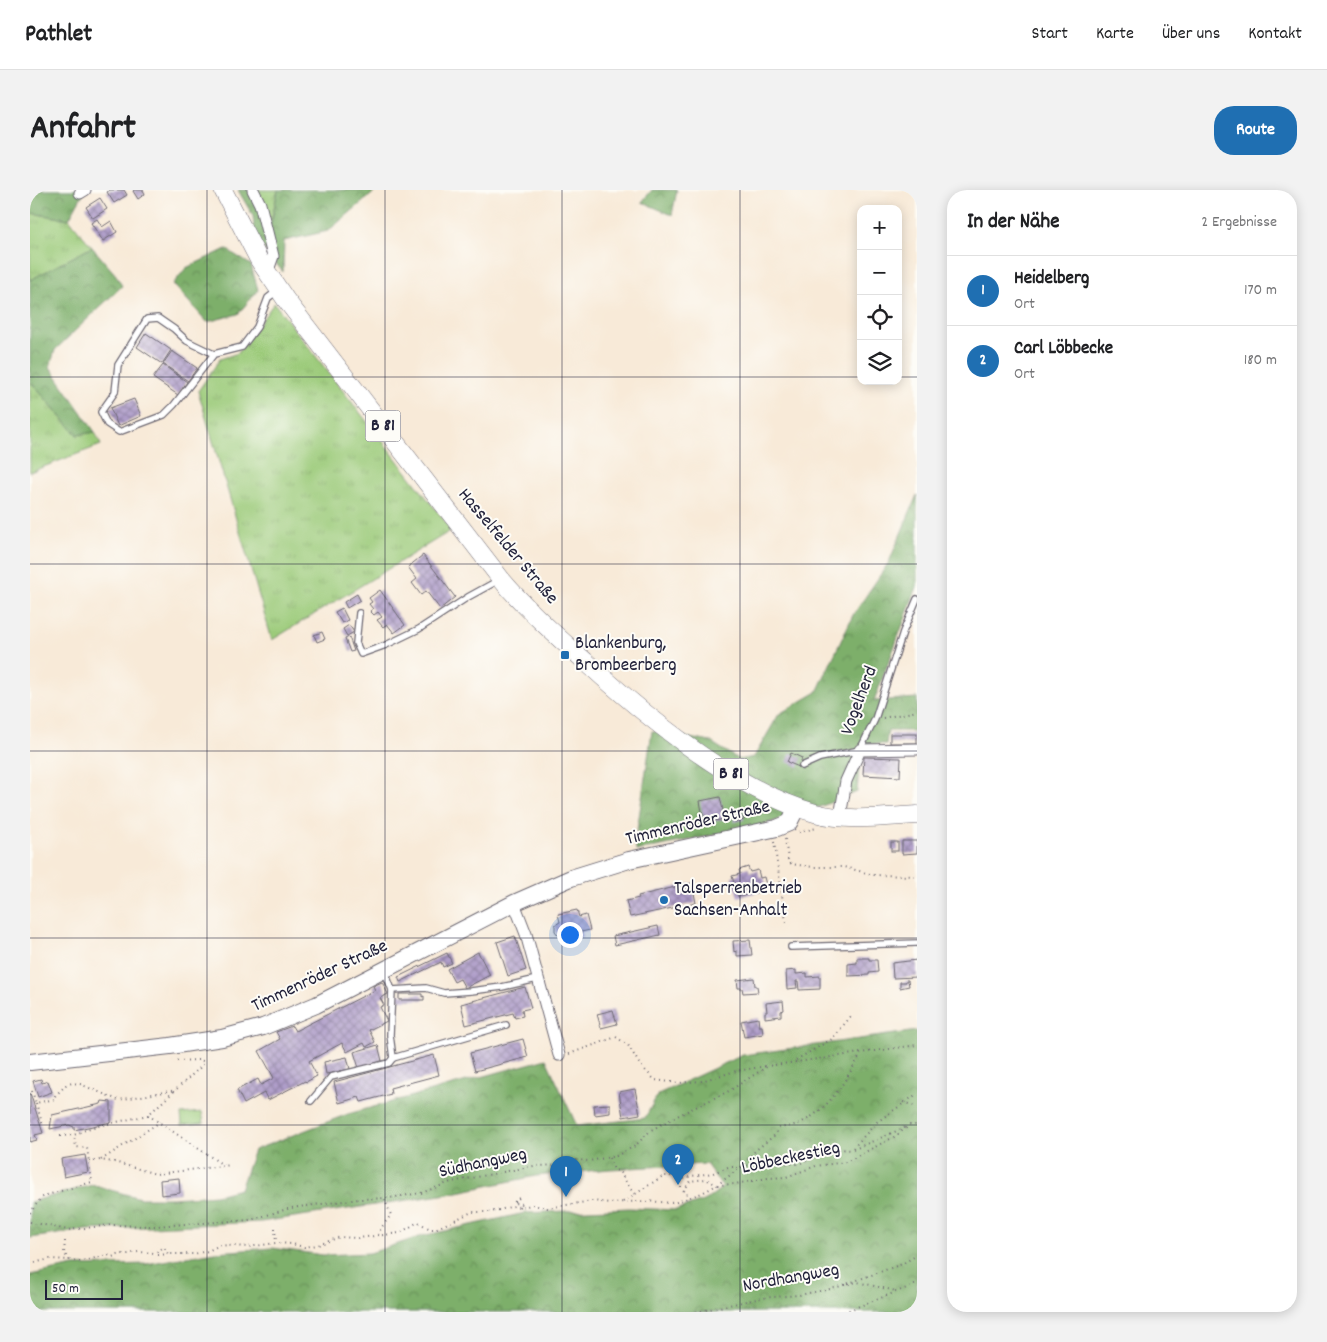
<!DOCTYPE html>
<html lang="de">
<meta charset="utf-8">
<style>
body{margin:0;font-family:Dekko,sans-serif;background:#f2f2f2;color:#202124}
.controls{position:absolute;right:15px;top:15px;display:grid;overflow:hidden;border-radius:10px;box-shadow:0 2px 12px #0003}
.controls button{width:45px;height:45px;display:grid;place-items:center;padding:0;border:0;border-bottom:1px solid #e0e0e0;background:#fff;color:#202124;font:25px sans-serif}
.scale{position:absolute;left:15px;bottom:12px;width:78px;box-sizing:border-box;padding-left:5px;border:2px solid #22223b;border-top:0;font-size:14px;line-height:18px;white-space:nowrap;color:#22223b;-webkit-text-stroke:4px #fdfcf7;paint-order:stroke}
.you{position:absolute;left:539px;top:744px;width:18px;height:18px;margin:-12px;border:4px solid #fff;border-radius:50%;background:#1a73e8;box-shadow:0 0 0 8px #1a73e833}
.badge{display:grid;place-items:center;width:32px;height:32px;border-radius:50%;background:#1f6fb2;color:#fff;font-size:16px;font-weight:700}
.pin{position:absolute;translate:-50% -41px;filter:drop-shadow(0 1px 2px #0008)}
.pin::after{content:'';position:absolute;top:26px;width:18px;height:15px;background:inherit;clip-path:polygon(0 0,100% 0,50% 100%)}
.list{margin:0;padding:0;list-style:none}
h2{display:flex;justify-content:space-between;align-items:center;height:65px;margin:0;padding:0 20px;font-size:21px}
h2 small{font-size:16px;font-weight:400;color:#757577}
.list li{display:grid;grid-template-columns:32px 1fr auto;gap:15px;align-items:center;box-sizing:border-box;height:70px;padding:0 20px;border-top:1px solid #e0e0e0}
.list b{display:block;font-size:19px;white-space:nowrap}
.list p{margin:0;font-size:16px;white-space:nowrap;color:#757577}
.list em{font-size:16px;font-style:normal;color:#757577}
.icon{flex:none;width:28px;height:28px;fill:none;stroke:currentColor;stroke-width:2;stroke-linecap:round;stroke-linejoin:round}
.map{position:relative;flex:none;width:887px;height:1122px;overflow:hidden;border-radius:20px}
header{display:flex;align-items:center;gap:30px;box-sizing:border-box;height:70px;padding:0 25px;background:#fff;border-bottom:1px solid #e0e0e0}
header strong{font-size:24px}
nav{display:flex;gap:28px;margin-inline-start:auto;font-size:18px}
.intro{display:flex;align-items:center;justify-content:space-between;box-sizing:border-box;height:120px;padding:0 30px}
h1{margin:0;font-size:35px}
.button{padding:12px 22px;border-radius:20px;background:#1f6fb2;color:#fff;font-size:18px;font-weight:700}
main{display:flex;gap:30px;padding:0 30px}
aside{flex:1;background:#fff;border-radius:20px;box-shadow:0 2px 12px #0003}
.map>svg:first-child{display:block}
.grass{fill:url(#grass-tufts);stroke:#5f765a}
.forest{fill:url(#forest-crowns);stroke:#506852}
.pitch{fill:#9ccb7a;stroke:#5f765a}
.building{fill:url(#building-cross-hatch)}
.lines{fill:none;stroke-linecap:round;stroke-linejoin:round}
.service-casing{stroke:#6d6872;stroke-width:8}
.minor-casing{stroke:#6d6872;stroke-width:13}
.secondary-casing{stroke:#6d6872;stroke-width:18}
.primary-casing{stroke:#6d6872;stroke-width:19}
.path{stroke:#6d6872;stroke-width:2;stroke-dasharray:1 4;stroke-linecap:butt}
.service{stroke:#fff;stroke-width:5.5}
.minor{stroke:#fff;stroke-width:11}
.secondary{stroke:#fff;stroke-width:16}
.primary{stroke:#fff;stroke-width:18}
.grid{fill:none;stroke:#22223b;stroke-width:1;stroke-opacity:0.55}
.poi-dot{fill:#1f6fb2;stroke:#fdfcf7;stroke-width:2}
.labels{text-anchor:middle;dominant-baseline:central;stroke-width:4;stroke-linejoin:round;paint-order:stroke}
.shield{fill:#fdfcf7;stroke:#646373;stroke-width:1}
.shield-label{font-size:18px;font-weight:bold;fill:#22223b}
.street-label{font-size:19px;fill:#22223b;stroke:#fdfcf7}
.poi-label{font-size:19px;fill:#22223b;stroke:#fdfcf7;text-anchor:start}
</style>
<header>
<strong>Pathlet</strong>
<nav><a>Start</a><a>Karte</a><a>Über uns</a><a>Kontakt</a></nav>
</header>
<div class="intro"><h1>Anfahrt</h1><a class="button">Route</a></div>
<main>
<div class="map">
<svg width="887" height="1122" viewBox="0 0 887 1122">
<defs>
<pattern id="grass-tufts" width="24" height="20" patternUnits="userSpaceOnUse" patternTransform="scale(1.25)"><rect width="24" height="20" fill="#9ccb7a"/><path d="M3 7l-1-3M5 7V3M7 7l1-3M15 17l-1-3M17 17v-4M19 17l1-3" fill="none" stroke="#86ae6a"/></pattern>
<pattern id="forest-crowns" width="20" height="18" patternUnits="userSpaceOnUse" patternTransform="scale(1.25)"><rect width="20" height="18" fill="#7daf6a"/><path d="M2 6a3 3 0 1 1 6 0M12 15a3 3 0 1 1 6 0" fill="none" stroke="#668e58"/></pattern>
<pattern id="building-cross-hatch" width="8" height="8" patternUnits="userSpaceOnUse" patternTransform="scale(1.25)"><rect width="8" height="8" fill="#af9dc9"/><path d="M0 0l8 8M0 8l8-8" fill="none" stroke="#8e80a4"/></pattern>
</defs>
<rect width="100%" height="100%" fill="#fdfcf7"/>
<filter id="ink" filterUnits="userSpaceOnUse"><feTurbulence type="fractalNoise" baseFrequency=".02" numOctaves="2"/><feDisplacementMap in="SourceGraphic" scale="10" xChannelSelector="R" yChannelSelector="G"/><feConvolveMatrix kernelMatrix="1 2 1 2 8 2 1 2 1" color-interpolation-filters="sRGB"/></filter>
<filter id="wash" filterUnits="userSpaceOnUse"><feTurbulence type="fractalNoise" baseFrequency=".0096" numOctaves="4" result="noise"/><feDisplacementMap in="SourceGraphic" scale="20" xChannelSelector="R" yChannelSelector="G"/><feGaussianBlur stdDeviation="1.12" result="paint"/><feColorMatrix in="noise" values="0 0 0 0 0 0 0 0 0 0 0 0 0 0 0 0 0 1.4 0 .05"/><feComposite in="paint" operator="in"/></filter>
<g filter="url(#wash)">
<rect width="100%" height="100%" fill="#f8ead8"/>
<g class="grass">
<path d="M225 0H248L240 35Z"/>
<path d="M0 23 39 29 62 57 0 90Z"/>
<path d="M244 113 422 340 242 450 168 201 190 169 208 163Z"/>
<path d="M0 191 47 245 65 242 71 255 0 282Z"/>
</g>
<g class="forest">
<path d="M0 0H55L39 29 0 23Z"/>
<path d="M208 0H222L241 34 248 0H347L298 41 254 51 253 82 225 48 223 26Z"/>
<path d="M622 0H647L642 25 612 12Z"/>
<path d="M62 57 86 85 92 96 25 160 20 177 65 242 47 245 0 191V90Z"/>
<path d="M196 59 221 75 228 100 208 124 177 132 143 94 156 78Z"/>
<path d="M887 305V397L844 511 887 508V541H858L856 554H837L830 567 827 602 787 618 729 636 606 661V647L622 541 681 552 709 570 724 567 749 524 787 502 823 425 859 372Z"/>
<path d="M887 841V1122H0V1085L44 1076 116 1074 185 1062 242 1058 293 1065 340 1063 392 1046 495 1023 599 1018 646 1020 676 1010 693 997 676 974 580 979 506 986 418 1004 231 1032 56 1040 0 1048V1012L62 995 110 1008H142L186 1005 210 999 224 960 318 924 516 869 547 936 615 928 628 904 713 865Z"/>
</g>
<path class="pitch" d="M172 922 174 933 152 935 151 924Z"/>
<g id="blocks">
<g class="building">
<path d="M80 0H94L97 5 84 13 77 2Z"/>
<path d="M104 0H113L115 4 108 9 103 1Z"/>
<path d="M70 8 77 19 63 28 56 17Z"/>
<path d="M67 29 72 37 81 31 87 42 73 51 61 33Z"/>
<path d="M116 143 141 160 132 174 107 157Z"/>
<path d="M142 161 167 178 158 191 133 174Z"/>
<path d="M133 175 157 192 148 205 123 188Z"/>
<path d="M104 209 111 226 88 236 80 218Z"/>
<path d="M393 365 425 407 410 419 396 401 391 405 382 393 387 389 378 377Z"/>
<path d="M350 400 375 435 364 443 357 434 353 437 347 430 352 427 348 422 344 425 340 421 343 419 339 414 342 412 339 408Z"/>
<path d="M327 404 330 410 317 418 314 412Z"/>
<path d="M312 418 318 430 312 433 305 422Z"/>
<path d="M319 435 324 442 317 446 313 439Z"/>
<path d="M292 442 295 449 287 452 284 445Z"/>
<path d="M319 447 324 461 320 462 315 449Z"/>
<rect x="860" y="544" width="27" height="9"/>
<path d="M761 563 772 568 769 577 757 572Z"/>
<path d="M834 567 871 568 870 587 833 585Z"/>
<path d="M690 607 695 629 674 633 670 611Z"/>
<path d="M713 621 714 630 704 632 703 623Z"/>
<path d="M872 651H887V663L872 664Z"/>
<rect x="861" y="652" width="7" height="9"/>
<path d="M718 677 720 682 728 680 730 688 734 687 736 695 732 696 733 701 708 707 702 686 710 684 709 680Z"/>
<path d="M662 693 666 713 600 727 596 711 609 708 608 706Z"/>
<path d="M547 720 549 727 556 725 560 740 551 742 552 747 535 750 534 745H528L525 741V735L530 732 528 724Z"/>
<path d="M628 736 630 745 585 755 583 746Z"/>
<path d="M485 746 496 780 478 786 467 752Z"/>
<path d="M720 750 722 765 707 766V761L704 762 703 751Z"/>
<path d="M448 762 460 785 435 798 430 789 424 792 417 779Z"/>
<path d="M417 763 422 773 413 777 411 772 370 792 368 787Z"/>
<path d="M827 768H839V770H847L848 782 839 783V785L818 786V774L827 773Z"/>
<path d="M887 770V787L863 788 862 773Z"/>
<path d="M766 780V784L777 783V787L790 786V799L769 800 768 791H766L767 798 757 799 756 781Z"/>
<path d="M724 788 725 796H727L728 802 713 803 712 798H708L707 790Z"/>
<path d="M876 790H878L879 796 870 798V792H876Z"/>
<path d="M352 792 358 804 350 808 354 815 350 817 357 831 339 840 345 852 336 857 334 853 317 862 312 853 279 871 287 886 276 892 275 891 238 910 234 903 214 914 207 900 228 889 231 895 244 888 229 861 250 849 246 842 262 836 265 841 345 800 343 796Z"/>
<path d="M495 797 501 818 492 820 493 826 485 828 483 823 436 835 431 814Z"/>
<path d="M369 804H392V807L394 806V810H369Z"/>
<path d="M753 811 754 820 751 821V826L735 828V822H737L736 813Z"/>
<path d="M583 820 587 834 571 838 567 824Z"/>
<path d="M728 828 729 836H732L733 844 714 847 711 831Z"/>
<path d="M493 849 498 867 445 881 440 863Z"/>
<path d="M348 855 352 871 329 878 324 862Z"/>
<path d="M404 865 409 885 360 898 361 904 331 912 329 907 309 913 304 892Z"/>
<path d="M317 867 320 879 296 884 294 872Z"/>
<path d="M11 889 12 893 18 891 22 902 8 907 3 891Z"/>
<path d="M605 899 610 924 593 927 589 902Z"/>
<path d="M0 903 13 943 5 945 7 950 0 952Z"/>
<path d="M72 911 81 912V932L44 940V937L39 935 20 939 22 925 71 914Z"/>
<path d="M580 914V923L565 925 564 915Z"/>
<path d="M55 965 58 982 34 987 31 969Z"/>
<path d="M149 988 150 1003 131 1005 130 990Z"/>
</g>
</g>
</g>
<g filter="url(#ink)">
<use href="#blocks" fill-opacity="0" stroke="#6d6872" stroke-width="1"/>
<g class="lines">
<defs>
<g id="service">
<path d="M184 164 144 215 134 225 89 242 77 234 71 222 85 202 88 175 117 129 128 128 144 139 157 151 184 164 212 157 227 137 238 108 247 101"/>
<path d="M329 423 326 453 331 464 356 455 389 439 438 407 469 390"/>
<path d="M772 576 790 568 830 560 845 529 873 442 887 409"/>
<path d="M761 757 887 753"/>
<path d="M355 782 362 800 360 845 363 868 476 835"/>
<path d="M362 800 396 798 414 803 441 801 472 797 507 789"/>
<path d="M281 911 301 887 359 873 363 868"/>
</g>
<g id="minor">
<path d="M223 0 230 14 243 66 237 83"/>
<path d="M50 3 55 0"/>
<path d="M810 627 816 591 830 560 887 559"/>
<path d="M484 713 496 744 529 865"/>
</g>
<path id="secondary" d="M0 872 140 856 192 848 233 837 286 815 484 713 541 688 599 670 747 638 759 633 767 617"/>
<path id="primary" d="M193 0 229 70 256 110 471 389C496 419 525 445 555 471 615 526 706 601 785 623 818 632 853 627 887 625"/>
</defs>
<use href="#service" class="service-casing"/>
<use href="#minor" class="minor-casing"/>
<use href="#secondary" class="secondary-casing"/>
<use href="#primary" class="primary-casing"/>
<g class="path">
<path d="M853 528 887 521"/>
<path d="M769 642 787 638"/>
<path d="M755 649 758 669 761 674 783 677H814L844 685 887 686"/>
<path d="M744 652 756 732"/>
<path d="M539 864 586 847 598 855 610 875 625 890 648 893 671 891 706 881 737 876"/>
<path d="M766 870 802 849 822 825"/>
<path d="M2 901 6 913 25 909V906L36 895 42 893 50 894 88 910 146 900"/>
<path d="M873 912 887 917"/>
<path d="M6 913 13 936"/>
<path d="M118 925 193 975"/>
<path d="M30 946 44 945 60 938 118 925 174 874 173 871 170 870 143 871"/>
<path d="M823 958 847 932 887 904"/>
<path d="M579 968 584 980 589 981 604 1004"/>
<path d="M71 970 130 932"/>
<path d="M59 972 70 970 84 972 126 984 201 975"/>
<path d="M651 991V998L656 1003 659 1008"/>
<path d="M654 1001 660 991 676 989 687 995 711 977 726 960 745 945 749 938C755 937 762 936 768 934 800 920 815 891 832 862"/>
<path d="M593 1012 633 986H645L651 990 661 986 683 983 698 977H711L731 972 769 974 791 964 809 959 822 960 876 937"/>
<path d="M489 1017 492 1014 483 1013 489 1008"/>
<path d="M0 1023 11 1008 17 1005 62 992 57 958 46 957 44 945"/>
<path d="M0 1032 38 1040 81 1035 124 1036 220 1030 261 1018 329 1009 359 1008 391 1003 421 992 504 976 537 975 547 970 559 971 586 966 605 956 621 940 651 924 699 901 738 876 887 855"/>
<path d="M245 1038 246 1053"/>
<path d="M348 1045 351 1038 361 1025 354 1008"/>
<path d="M35 1051 34 1063 39 1070"/>
<path d="M128 1065 138 1064"/>
<path d="M0 1074 20 1069 39 1070 48 1072 78 1065 82 1067 91 1064H98L108 1062 125 1063 134 1057 138 1064H163L178 1061 190 1055 218 1057 246 1053 262 1054 274 1057 288 1055 310 1047 328 1048 370 1043 388 1032 400 1039H405L442 1022H461L484 1016 489 1017 503 1015 517 1018 562 1011 580 1013 615 1011 644 1013 672 1003 687 995 705 994 738 988 756 987 786 976 816 972 864 947 880 935H887"/>
<path d="M814 1095 827 1092 866 1101"/>
<path d="M666 1122 731 1108 769 1105 805 1098 872 1074 887 1065"/>
<path d="M814 1122 887 1094"/>
</g>
<use href="#service" class="service"/>
<use href="#minor" class="minor"/>
<use href="#secondary" class="secondary"/>
<use href="#primary" class="primary"/>
</g>
</g>
<path class="grid" d="M177 0V1122M355 0V1122M532 0V1122M710 0V1122M0 187H831M868 187H887M0 374H887M0 561H887M0 748H887M0 935H887"/>
<g class="poi-dot">
<rect x="530" y="460" width="10" height="10" rx="2.5"/>
<circle cx="634" cy="710" r="5"/>
</g>
<g class="labels">
<g class="shield">
<rect x="335.5" y="220.5" width="35" height="31" rx="4"/>
<rect x="683.5" y="568.5" width="35" height="31" rx="4"/>
</g>
<g class="shield-label">
<text x="353" y="236">B 81</text>
<text x="701" y="584">B 81</text>
</g>
<g class="street-label">
<text transform="translate(477 357) rotate(50)">Hasselfelder Straße</text>
<text transform="translate(830 511) rotate(-69)">Vogelherd</text>
<text transform="translate(668 634) rotate(-13)">Timmenröder Straße</text>
<text transform="translate(290 787) rotate(-25)">Timmenröder Straße</text>
<text transform="translate(761 969) rotate(-12)">Löbbeckestieg</text>
<text transform="translate(453 974) rotate(-12)">Südhangweg</text>
<text transform="translate(761 1089) rotate(-10)">Nordhangweg</text>
</g>
<g class="poi-label">
<text x="545" y="454">Blankenburg,<tspan x="545" dy="22">Brombeerberg</tspan></text>
<text x="644" y="699">Talsperrenbetrieb<tspan x="644" dy="22">Sachsen-Anhalt</tspan></text>
</g>
</g>
</svg>
<div class="controls">
<button>+</button>
<button>−</button>
<button><svg class="icon" aria-label="locate" viewBox="0 0 24 24"><circle cx="12" cy="12" r="6"/><path d="M12 2v4M12 18v4M2 12h4M18 12h4"/></svg></button>
<button><svg class="icon" aria-label="layers" viewBox="0 0 24 24"><path d="M12 4l9 5-9 5-9-5zM3 14l9 5 9-5"/></svg></button>
</div>
<div class="scale">50 m</div>
<div class="you"></div>
<div class="pin badge" style="left:536px;top:1007px">1</div>
<div class="pin badge" style="left:648px;top:995px">2</div>
</div>
<aside>
<h2>In der Nähe<small>2 Ergebnisse</small></h2>
<ul class="list">
<li><span class="badge">1</span><div><b>Heidelberg</b><p>Ort</p></div><em>170 m</em></li>
<li><span class="badge">2</span><div><b>Carl Löbbecke</b><p>Ort</p></div><em>180 m</em></li>
</ul>
</aside>
</main>
